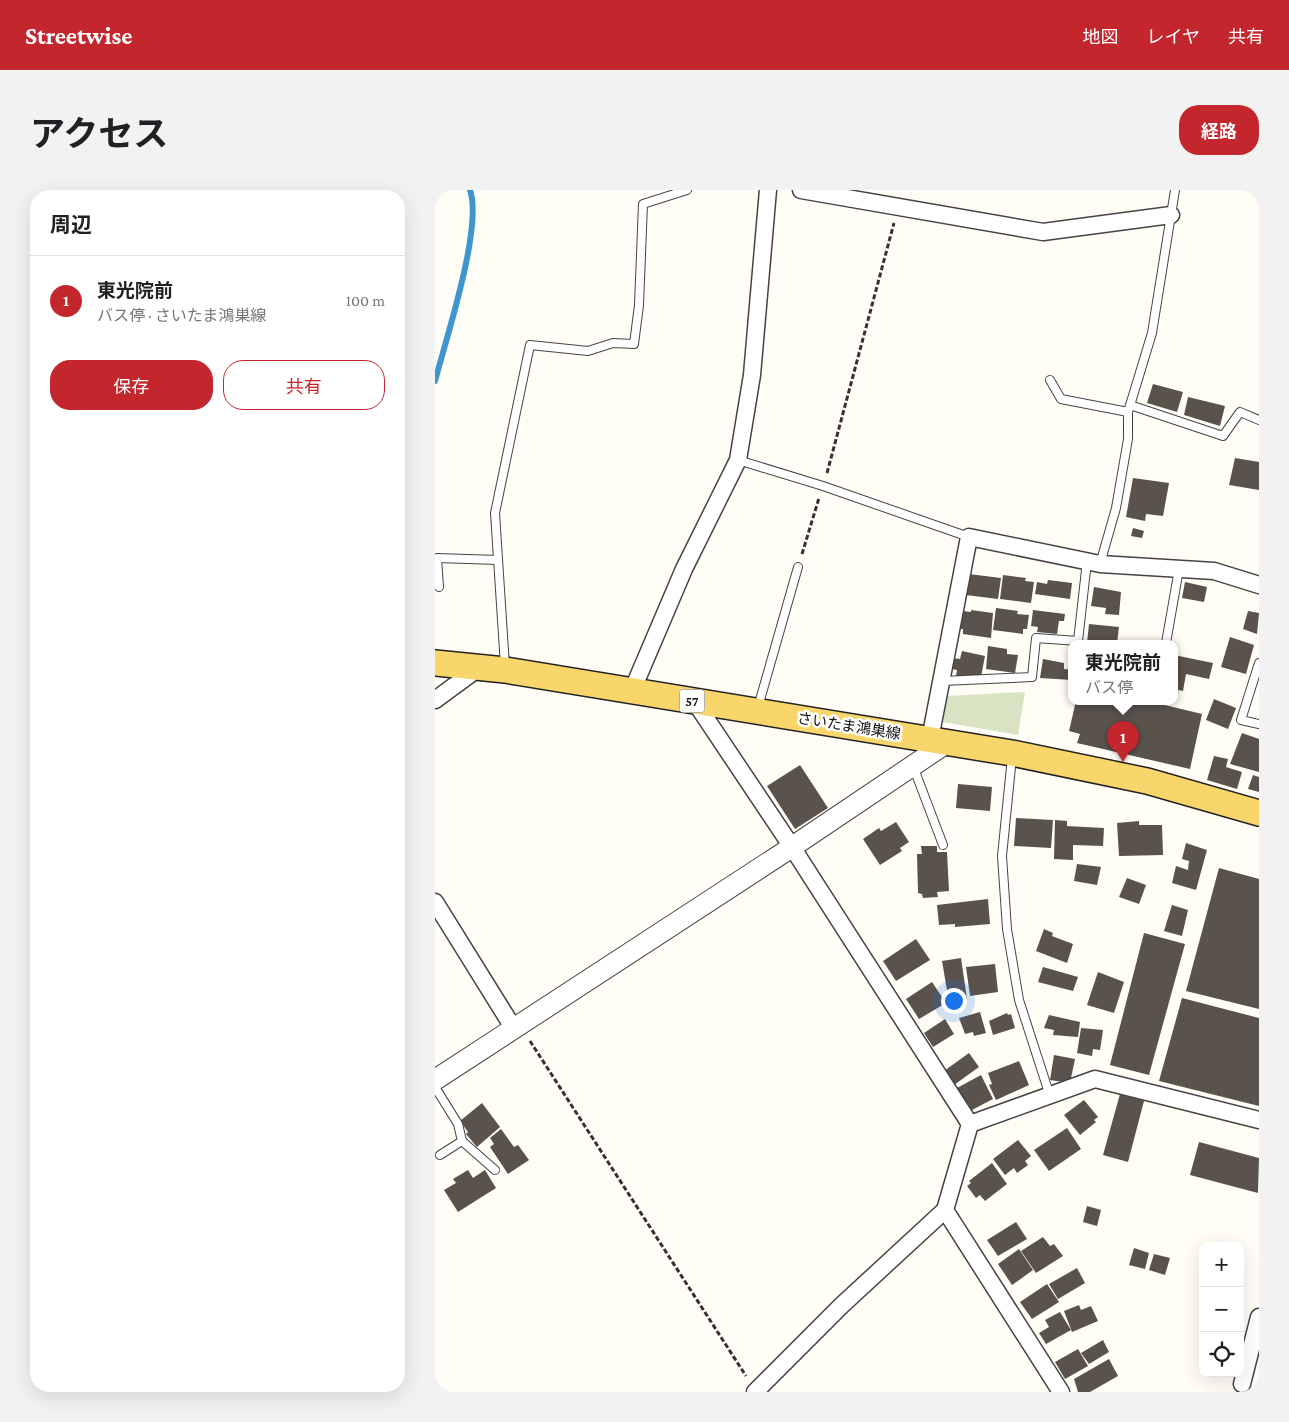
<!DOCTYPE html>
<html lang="ja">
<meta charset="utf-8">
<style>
body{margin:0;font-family:"Crimson Pro","Noto Sans JP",serif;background:#f2f2f2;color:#202124}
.controls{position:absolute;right:15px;bottom:15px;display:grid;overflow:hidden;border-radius:10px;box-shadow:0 5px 20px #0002}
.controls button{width:45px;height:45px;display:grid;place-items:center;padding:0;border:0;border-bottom:1px solid #e0e0e0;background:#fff;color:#202124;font:25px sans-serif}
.you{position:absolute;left:518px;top:810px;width:18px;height:18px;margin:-12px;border:4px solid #fff;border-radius:50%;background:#1a73e8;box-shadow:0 0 0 8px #1a73e833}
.badge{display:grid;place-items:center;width:32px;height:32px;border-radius:50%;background:#c4262e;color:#fff;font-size:16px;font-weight:700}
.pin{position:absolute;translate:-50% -41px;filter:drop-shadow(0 1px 2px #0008)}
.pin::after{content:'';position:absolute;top:26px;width:18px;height:15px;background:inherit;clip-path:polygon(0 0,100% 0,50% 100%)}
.popup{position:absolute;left:633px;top:450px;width:110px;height:65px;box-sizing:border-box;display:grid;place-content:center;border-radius:10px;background:#fff;filter:drop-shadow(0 1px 4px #0005);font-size:16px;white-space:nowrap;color:#757577}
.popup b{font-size:19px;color:#202124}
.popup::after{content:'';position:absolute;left:50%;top:100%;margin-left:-10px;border:10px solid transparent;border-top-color:#fff}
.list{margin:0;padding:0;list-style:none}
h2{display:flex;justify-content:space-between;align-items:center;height:65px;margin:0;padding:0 20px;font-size:21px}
h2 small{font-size:16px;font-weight:400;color:#757577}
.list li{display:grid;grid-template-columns:32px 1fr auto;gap:15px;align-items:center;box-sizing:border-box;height:90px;padding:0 20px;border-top:1px solid #e0e0e0}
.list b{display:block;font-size:19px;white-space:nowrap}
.list p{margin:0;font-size:16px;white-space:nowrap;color:#757577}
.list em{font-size:16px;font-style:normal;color:#757577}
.actions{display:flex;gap:10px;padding:15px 20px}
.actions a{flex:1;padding:11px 0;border:1px solid #c4262e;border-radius:20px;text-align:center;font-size:18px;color:#c4262e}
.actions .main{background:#c4262e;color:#fff}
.icon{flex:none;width:28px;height:28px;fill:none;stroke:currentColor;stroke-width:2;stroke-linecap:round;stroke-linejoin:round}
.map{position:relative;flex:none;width:824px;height:1202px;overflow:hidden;border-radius:20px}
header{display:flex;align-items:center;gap:30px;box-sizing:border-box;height:70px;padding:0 25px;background:#c4262e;color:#fff}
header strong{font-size:24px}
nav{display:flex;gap:28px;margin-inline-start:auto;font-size:18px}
.intro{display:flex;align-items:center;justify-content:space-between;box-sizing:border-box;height:120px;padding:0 30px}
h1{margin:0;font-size:35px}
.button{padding:12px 22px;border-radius:20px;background:#c4262e;color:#fff;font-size:18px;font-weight:700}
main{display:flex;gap:30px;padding:0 30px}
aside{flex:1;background:#fff;border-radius:20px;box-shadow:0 5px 20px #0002}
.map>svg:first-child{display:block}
.cemetery{fill:#d9e3c4}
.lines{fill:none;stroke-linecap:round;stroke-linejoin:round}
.stream{stroke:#3f96cf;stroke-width:6}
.building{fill:#5a524d}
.service-casing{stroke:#444;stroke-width:10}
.minor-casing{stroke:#444;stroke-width:19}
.tertiary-casing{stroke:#444;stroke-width:22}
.primary-casing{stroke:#222;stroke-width:28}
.path{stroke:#333;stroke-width:3;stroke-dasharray:5 2.5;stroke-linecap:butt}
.service{stroke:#fff;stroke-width:8}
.minor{stroke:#fff;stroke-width:16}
.tertiary{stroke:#fff;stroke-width:20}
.primary{stroke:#f9d66b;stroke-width:25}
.labels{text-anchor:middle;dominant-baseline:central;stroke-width:5;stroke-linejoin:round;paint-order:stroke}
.shield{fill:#fff;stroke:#585858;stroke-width:1}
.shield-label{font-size:14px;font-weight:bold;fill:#111}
.street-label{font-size:15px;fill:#111;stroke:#fff}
</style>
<header>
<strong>Streetwise</strong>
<nav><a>地図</a><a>レイヤ</a><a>共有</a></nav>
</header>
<div class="intro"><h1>アクセス</h1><a class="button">経路</a></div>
<main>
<aside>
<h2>周辺<small></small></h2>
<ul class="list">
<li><span class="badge">1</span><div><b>東光院前</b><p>バス停 · さいたま鴻巣線</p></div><em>100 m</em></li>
</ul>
<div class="actions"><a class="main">保存</a><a>共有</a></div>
</aside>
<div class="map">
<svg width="824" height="1202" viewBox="0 0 824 1202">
<rect width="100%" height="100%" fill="#fffdf5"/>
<path class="cemetery" d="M590 502 583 545 508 532 511 506Z"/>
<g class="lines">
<path class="stream" d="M0 191C11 149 48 37 35 0"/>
</g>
<g class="building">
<path d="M718 194 748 202 742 222 712 213Z"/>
<path d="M753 207 790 216 785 236 749 225Z"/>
<path d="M800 268 824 272V300L794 295Z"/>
<path d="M698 288 734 293 728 326 711 324 710 331 691 327Z"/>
<path d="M698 338 709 341 707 348 696 346Z"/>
<path d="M534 384 566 388 563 409 531 405Z"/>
<path d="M568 385 591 388 590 391 599 392 596 413 565 409Z"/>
<path d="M613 390 637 393 635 409 600 404 602 392 612 394Z"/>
<path d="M750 392 772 397 769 412 747 408Z"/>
<path d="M659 397 686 402 684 425 670 424 671 418 656 416Z"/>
<path d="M561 418 583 421 582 424 594 425 592 439H588V444L558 440Z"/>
<path d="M536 420 558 423 556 448 528 444V439H525L528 421 536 422Z"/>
<path d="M598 420 630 424 629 431H624L622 444 602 442 603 437 596 436Z"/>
<path d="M813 421 824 423 822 444 808 439Z"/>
<path d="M654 434 684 437 682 453H652Z"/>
<path d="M795 447 819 455 811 484 786 477Z"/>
<path d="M553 456 572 459V464L583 465 580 483 551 479Z"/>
<path d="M527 461 550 466 546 487 521 486 522 480 516 479 517 468 525 469Z"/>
<path d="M739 465 778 473 774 489 751 484 748 501 739 499Z"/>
<path d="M608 469 629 473V479L637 480V490L605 488Z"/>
<path d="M779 509 801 518 793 539 771 530Z"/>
<path d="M641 511H713L767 524 755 579 642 553 645 544 634 541Z"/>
<path d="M807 543 824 549V582L795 574Z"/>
<path d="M779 566 793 569 791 577 807 582 802 599 772 590Z"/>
<path d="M365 575 393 618 360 639 332 596Z"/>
<path d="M818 585 824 587V602L813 599Z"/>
<path d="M523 594 557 597 555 621 521 618Z"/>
<path d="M581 628 618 630 616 658 579 656Z"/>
<path d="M620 630 632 631V636L669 638 668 656 638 655V670L619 669Z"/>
<path d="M704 631V635H727L728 665 684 666 682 633Z"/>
<path d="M461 632 474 652 465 658 467 661 445 675 428 649 444 638 446 641Z"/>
<path d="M751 653 772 660 761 700 737 693 741 676 753 680 754 671 747 669Z"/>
<path d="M486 656H502V662H512L514 701 502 702 503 707 488 708 487 704 483 703 482 664H487Z"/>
<path d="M642 674 666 677 662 695 639 691Z"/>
<path d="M784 678 824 689V819L751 801Z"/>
<path d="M692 688 711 695 704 714 684 707Z"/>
<path d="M553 709 555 734 520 737V734L504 735 502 715Z"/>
<path d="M737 715 753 720 747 746 729 741Z"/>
<path d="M609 739 618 743 617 746 638 754 632 773 601 761Z"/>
<path d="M709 743 750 754 714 885 675 875Z"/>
<path d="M481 749 495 770 461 791 448 771Z"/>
<path d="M526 768 532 809 514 812 507 771Z"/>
<path d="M560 774 563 802 535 806 531 777Z"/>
<path d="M608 777 643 787 638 801 603 792Z"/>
<path d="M663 782 689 792 679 823 652 815Z"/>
<path d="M497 792 511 813 484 829 471 809Z"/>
<path d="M747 808 824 828V916L724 891Z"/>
<path d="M545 822 551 843 539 846 538 842 530 844 524 828Z"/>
<path d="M572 823 573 825 576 824 580 838 558 845 554 831Z"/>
<path d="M614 825 645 832 643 847 618 845 619 840 609 838Z"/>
<path d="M510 829 519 844 498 857 489 843Z"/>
<path d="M646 838 668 840 665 860 658 859 657 866 642 863Z"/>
<path d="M534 863 544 877 519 895 509 881Z"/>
<path d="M619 865 640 869 635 893 615 890Z"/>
<path d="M584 871 594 895 561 910 554 895 557 894 553 883Z"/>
<path d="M546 885 558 909 537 920 522 898Z"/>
<path d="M685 904 709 911 693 972 668 965Z"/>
<path d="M649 910 663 927 659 930 661 932 645 945 629 925Z"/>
<path d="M47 913 65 937 42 957 31 944 33 942 25 931Z"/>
<path d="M632 938 646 959 614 981 599 960Z"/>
<path d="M66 939 79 957 83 955 94 970 73 984 55 957 59 954 55 948Z"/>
<path d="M583 950 596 966 590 971 593 975 582 983 579 978 570 985 558 969Z"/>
<path d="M764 952 824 968 823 1003 755 985Z"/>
<path d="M557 973 572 994 550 1011 545 1005 541 1008 532 996 536 993 534 991Z"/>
<path d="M33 980 38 988 50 980 61 998 23 1022 9 1000 21 993 18 989Z"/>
<path d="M652 1016 666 1020 662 1036 648 1032Z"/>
<path d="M581 1032 592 1049 563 1066 552 1050Z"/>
<path d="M608 1047 615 1056 619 1054 628 1066 601 1083 586 1061Z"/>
<path d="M699 1058 714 1063 710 1079 694 1075Z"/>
<path d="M584 1059 598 1080 577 1095 563 1074Z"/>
<path d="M719 1064 735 1068 730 1085 714 1080Z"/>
<path d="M642 1078 650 1093 623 1109 614 1094Z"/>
<path d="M612 1094 624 1112 597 1129 585 1112Z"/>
<path d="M644 1115 646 1120 656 1116 663 1131 637 1142 629 1121Z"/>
<path d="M625 1122 636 1140 611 1154 604 1143 614 1137 610 1130Z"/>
<path d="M668 1150 674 1162 654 1174 646 1163Z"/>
<path d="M643 1159 653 1176 630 1189 620 1172Z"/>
<path d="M674 1169 683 1186 655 1202H643L639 1189Z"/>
</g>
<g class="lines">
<defs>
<g id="service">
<path d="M615 190 626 209 693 222"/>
<path d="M695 215 788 246 805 222 824 230"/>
<path d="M303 270 388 296 534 347"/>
<path d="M665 374 681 318 693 249V222L717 143 740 0"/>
<path d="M4 397 2 368 63 370"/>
<path d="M731 453 744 379"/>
<path d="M824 473 806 530 824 534"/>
<path d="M70 476 60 323 95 155 153 161 178 153 199 154 204 115 208 14 252 0"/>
<path d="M507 491 597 487 601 448 643 451 652 371"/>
<path d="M323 517 363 377"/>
<path d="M577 567 567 666 572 739 584 810 615 906"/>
<path d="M478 576 508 655"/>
<path d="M0 897 23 934 27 951 5 965"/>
<path d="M27 951 60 980"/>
</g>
<g id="minor">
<path d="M366 0 608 42 736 25"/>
<path d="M197 501 249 379 303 270 317 185 333 0"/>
<path d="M0 510 45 477"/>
<path d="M260 512 357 657 535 934 510 1020 626 1202"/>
<path d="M495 549 534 347 665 374 779 381 824 395"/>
<path d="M0 712 79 839"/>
<path d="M535 934 660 889 824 930"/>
<path d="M807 1194 824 1127"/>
<path d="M320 1202 407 1115 510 1020"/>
</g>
<path id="tertiary" d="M0 890 357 657 513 552"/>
<path id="primary" d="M0 473 70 480 577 563 712 591 824 623"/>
</defs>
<use href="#service" class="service-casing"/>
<use href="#minor" class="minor-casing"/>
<use href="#tertiary" class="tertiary-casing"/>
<use href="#primary" class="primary-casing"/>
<g class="path">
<path d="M392 283 459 33"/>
<path d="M367 364 384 308"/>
<path d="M95 851 311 1186"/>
</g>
<use href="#service" class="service"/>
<use href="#minor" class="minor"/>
<use href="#tertiary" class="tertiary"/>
<use href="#primary" class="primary"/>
</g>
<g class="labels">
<rect class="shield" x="244.5" y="499.5" width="25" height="23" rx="4"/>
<g class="shield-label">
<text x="257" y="511">57</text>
</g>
<g class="street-label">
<text transform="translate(414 536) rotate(9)">さいたま鴻巣線</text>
</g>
</g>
</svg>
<div class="controls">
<button>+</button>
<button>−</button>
<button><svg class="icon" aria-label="locate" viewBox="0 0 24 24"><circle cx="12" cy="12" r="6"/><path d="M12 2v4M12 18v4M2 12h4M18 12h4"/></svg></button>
</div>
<div class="you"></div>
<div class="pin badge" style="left:688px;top:572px">1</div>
<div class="popup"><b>東光院前</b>バス停</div>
</div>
</main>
